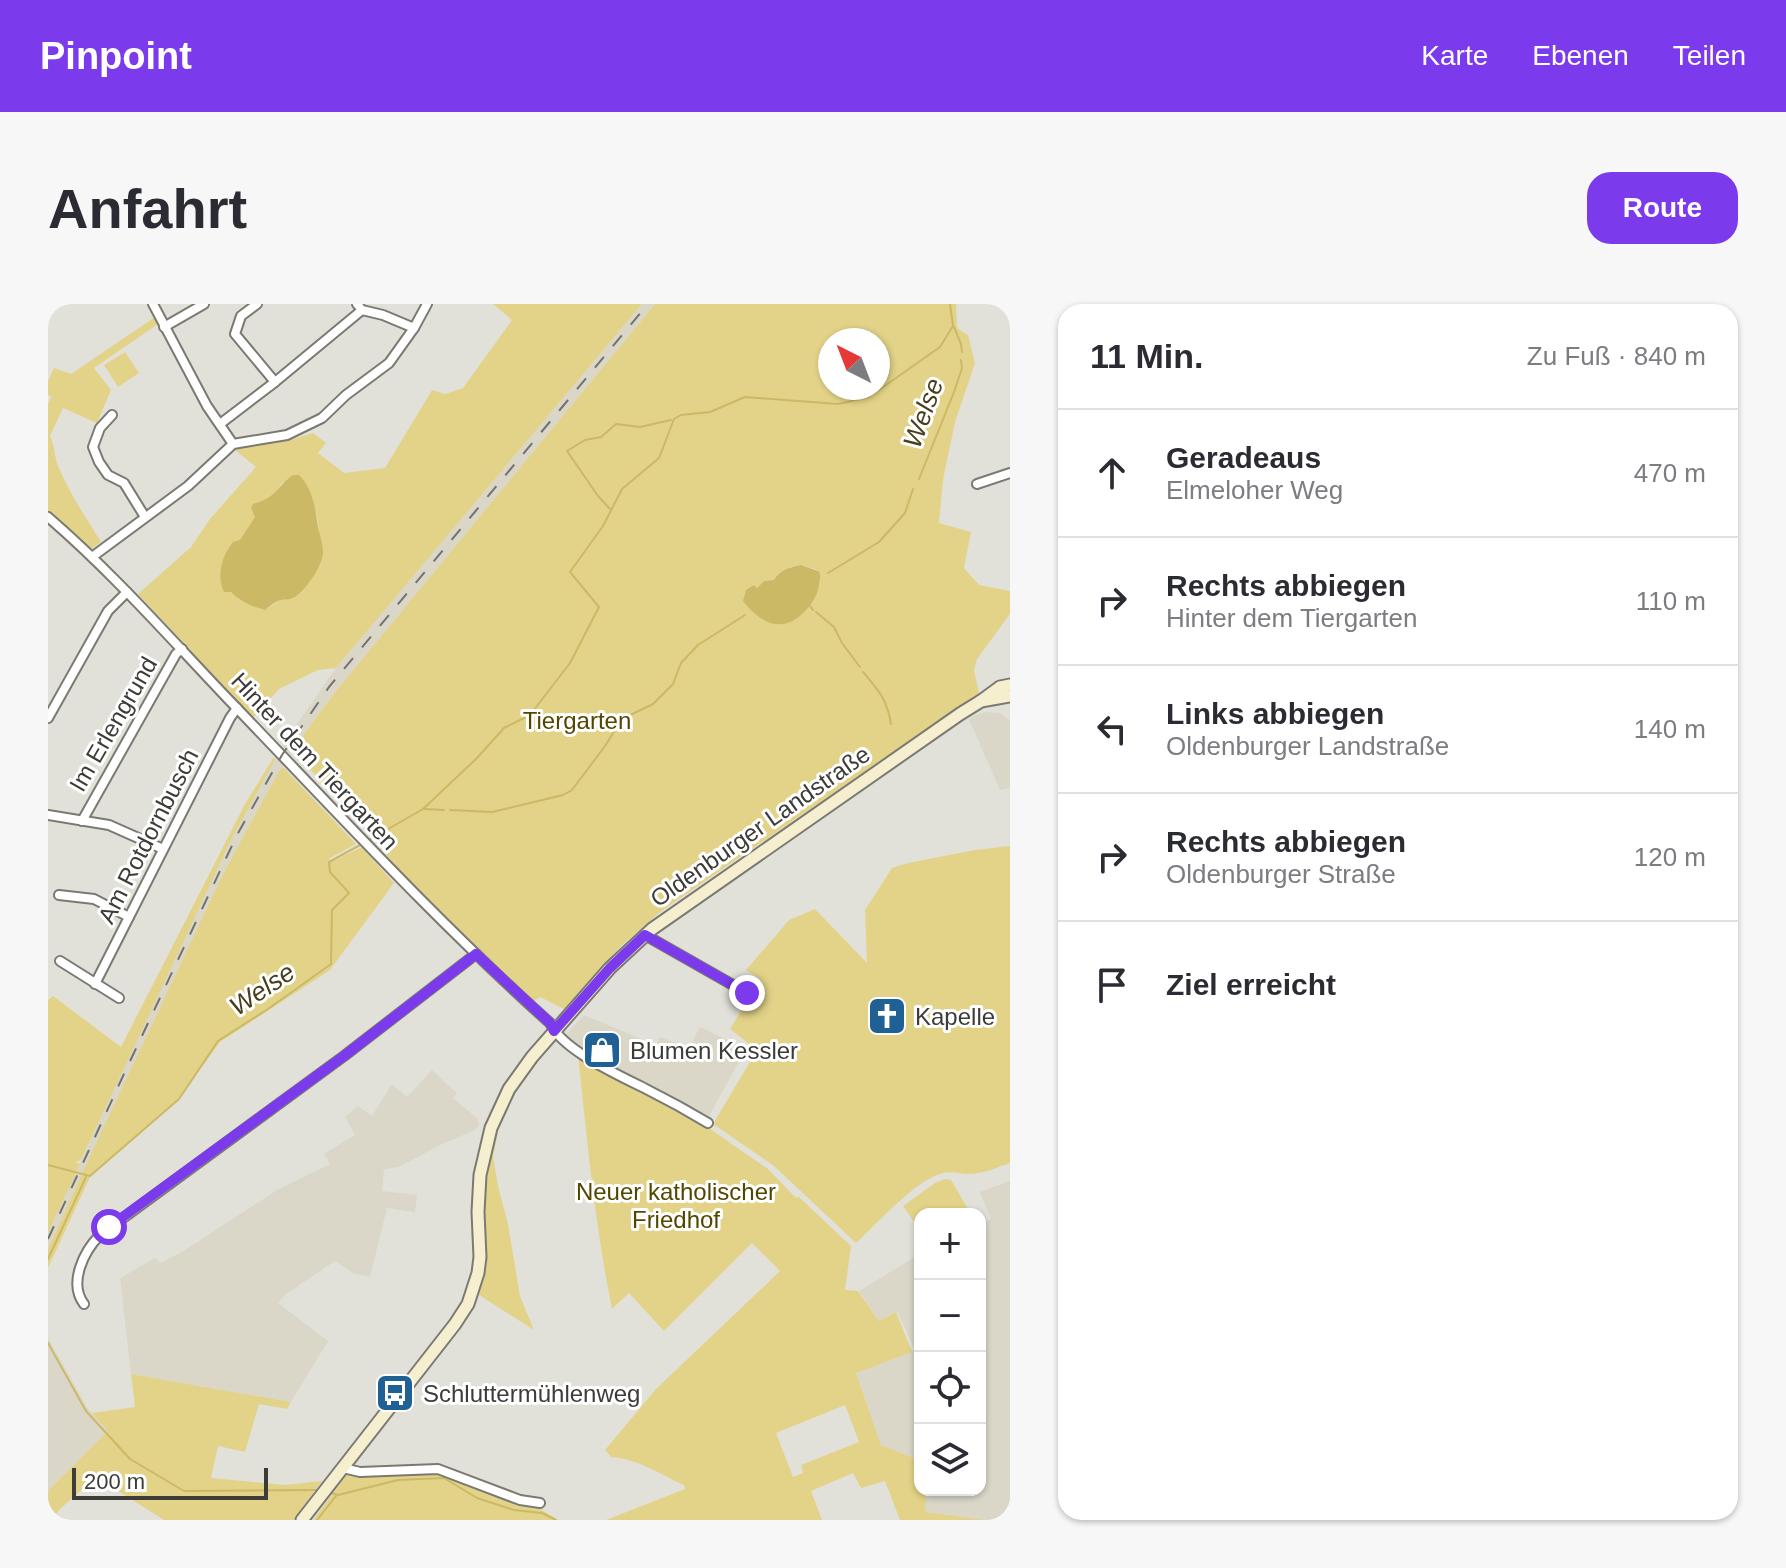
<!DOCTYPE html>
<html lang="de">
<meta charset="utf-8">
<style>
body{margin:0;font-family:Helvetica,sans-serif;background:#f7f7f7;color:#2b2b33}
.controls{position:absolute;right:24px;bottom:24px;display:grid;overflow:hidden;border-radius:16px;box-shadow:0 2px 6px #0004}
.controls button{width:72px;height:72px;display:grid;place-items:center;padding:0;border:0;border-bottom:2px solid #e1e1e2;background:#fff;color:#2b2b33;font:40px sans-serif}
.compass{position:absolute;left:770px;top:24px;width:72px;height:72px;border-radius:50%;background:#fff;box-shadow:0 2px 6px #0004;rotate:318deg}
.scale{position:absolute;left:24px;bottom:20px;width:196px;box-sizing:border-box;padding-left:8px;border:4px solid #3c3c39;border-top:0;font-size:22px;line-height:28px;white-space:nowrap;color:#3c3c39;-webkit-text-stroke:6px #fff;paint-order:stroke}
.stop{position:absolute;width:24px;height:24px;margin:-18px;border:6px solid #7c3aed;border-radius:50%;background:#fff}
.stop.end{background:#7c3aed;border-color:#fff;box-shadow:0 2px 8px #0008}
.list{margin:0;padding:0;list-style:none}
h2{display:flex;justify-content:space-between;align-items:center;height:104px;margin:0;padding:0 32px;font-size:34px}
h2 small{font-size:26px;font-weight:400;color:#7c7c81}
.list li{display:grid;grid-template-columns:52px 1fr auto;gap:24px;align-items:center;box-sizing:border-box;height:128px;padding:0 32px;border-top:2px solid #e1e1e2}
.list b{display:block;font-size:30px;white-space:nowrap}
.list p{margin:0;font-size:26px;white-space:nowrap;color:#7c7c81}
.list em{font-size:26px;font-style:normal;color:#7c7c81}
.icon{flex:none;width:44px;height:44px;fill:none;stroke:currentColor;stroke-width:2;stroke-linecap:round;stroke-linejoin:round}
.map{position:relative;flex:none;width:962px;height:1216px;overflow:hidden;border-radius:24px}
header{display:flex;align-items:center;gap:48px;box-sizing:border-box;height:112px;padding:0 40px;background:#7c3aed;color:#fff}
header strong{font-size:38px}
nav{display:flex;gap:44px;margin-inline-start:auto;font-size:28px}
.intro{display:flex;align-items:center;justify-content:space-between;box-sizing:border-box;height:192px;padding:0 48px}
h1{margin:0;font-size:56px}
.button{padding:20px 36px;border-radius:24px;background:#7c3aed;color:#fff;font-size:28px;font-weight:700}
main{display:flex;gap:48px;padding:0 48px}
aside{flex:1;background:#fff;border-radius:24px;box-shadow:0 2px 6px #0004}
.map>svg:first-child{display:block}
.built{fill:#dad7c8}
.green{fill:#e3d389;fill-rule:evenodd}
.water{fill:#cbb965}
.lines{fill:none;stroke-linecap:round;stroke-linejoin:round}
.stream{stroke:#cbb965;stroke-width:2}
.street-casing{stroke:#7a7972;stroke-width:12}
.secondary-casing{stroke:#7a7972;stroke-width:15}
.street{stroke:#fff;stroke-width:8}
.secondary{stroke:#f5efd0;stroke-width:11}
.rail{stroke:#73726e;stroke-width:2;stroke-dasharray:14 14;stroke-linecap:butt}
.route{stroke:#7c3aed;stroke-width:10}
.labels{text-anchor:middle;dominant-baseline:central;stroke-width:6;stroke-linejoin:round;paint-order:stroke}
.park-label{font-size:24px;fill:#534700;stroke:#fff}
.street-label{font-size:24px;fill:#3c3c39;stroke:#fff}
.poi-label{font-size:24px;fill:#3c3c39;stroke:#fff;text-anchor:start}
.water-label{font-size:26px;font-style:italic;fill:#473f1b;stroke:#fff}
</style>
<header>
<strong>Pinpoint</strong>
<nav><a>Karte</a><a>Ebenen</a><a>Teilen</a></nav>
</header>
<div class="intro"><h1>Anfahrt</h1><a class="button">Route</a></div>
<main>
<div class="map">
<svg width="962" height="1216" viewBox="0 0 962 1216">
<rect width="100%" height="100%" fill="#e2e1d9"/>
<g class="built">
<path d="M594 0H607L288 387 244 446 175 570 0 945V929L85 744 184 534 218 471 248 421 288 364Z"/>
<path d="M938 408 952 409 962 416V484L952 486 921 415 930 410Z"/>
<path d="M536 711 608 741 612 733 641 744 652 723 698 745 661 812 543 755 516 733Z"/>
<path d="M384 766 409 789 405 794 430 815 431 821 427 826 394 840 351 863 336 865 334 887 369 891 367 908 339 904 322 973 305 969 287 957 238 990 230 999 280 1037 243 1098 83 1070 72 974 107 954 113 959 137 946 229 886 282 860 276 850 307 831 297 813 310 802 324 812 344 780 359 793Z"/>
<path d="M962 877V1216H937L876 1208 878 1186H932V920L943 915 932 888Z"/>
<path d="M872 950V1159L863 1153 833 1141 808 1069 867 1046 849 1007 831 1017 811 987Z"/>
<path d="M0 1034 40 1105 61 1127 2 1185 0 1189Z"/>
</g>
<g class="green">
<path d="M445 0H594L288 364 270 366 231 385 205 414 90 290 143 243 162 215 208 163 187 146 190 144 242 136 265 129 278 139 270 149 296 169 337 164 384 86 397 90 415 84 464 16ZM235 178 268 208 275 252 272 261 253 288 244 295H233L217 306C187 295 187 296 172 267L208 213 203 204 226 191Z"/>
<path d="M607 0H908L909 24 920 31 927 59 907 118 895 176 891 219 923 228 916 264 931 281 962 287V310L929 355 926 366 931 389 612 608 574 641 516 705 492 693 485 698 355 571 317 524 244 446 288 387ZM782 36H830V84H782ZM753 261 767 265 772 269V279L770 287 698 286 709 284 716 277 726 276 742 263Z"/>
<path d="M107 13 110 20 46 64 63 86 49 119 15 104 2 132C7 142 6 154 11 164 22 190 38 214 53 238L43 245 0 207V100L3 92 0 91V77L6 64 23 70Z"/>
<path d="M77 48 91 69 70 83 56 61Z"/>
<path d="M226 453 227 456 184 534 33 856 27 858 32 860 0 929V696L5 692 73 743 197 500Z"/>
<path d="M235 463 308 540 282 554 279 560 314 543 346 579 282 666 172 738 131 795 42 873 0 964V945L43 850 175 570 230 469Z"/>
<path d="M962 542V859C948 864 934 870 920 870 911 870 903 867 895 869 867 876 830 919 808 939L726 862 665 820 709 746 682 725 712 675 698 666 741 616 767 605 819 659 817 606 844 564 860 559 927 546Z"/>
<path d="M530 751 629 802 720 865 748 894 751 893 803 942 797 986 810 987 831 1017 848 1008 864 1048 808 1069 833 1141 863 1153 872 1159V1186H878L877 1208 937 1216H852L837 1177 813 1184 805 1169 763 1187 774 1216H558L637 1185 636 1181C611 1170 591 1155 563 1153L557 1146 608 1085 732 967 704 939 616 1027 581 989 564 1005C547 921 539 836 530 751ZM797 1101 811 1138 753 1161 755 1169 745 1173 728 1129Z"/>
<path d="M450 829 445 852 450 882 460 920 472 992 486 1026 431 991 439 959 437 912 439 869 447 834Z"/>
<path d="M897 875 903 876 923 910H872V926L855 902 887 879Z"/>
<path d="M83 1070 243 1098 239 1105 211 1100 197 1148 170 1142 163 1174 236 1181 274 1177 245 1216H116L48 1173 12 1205 4 1216H0V1189L2 1185 60 1127 44 1109 87 1103Z"/>
<path d="M301 1168 395 1169 478 1203H489L510 1216H265Z"/>
</g>
<g class="water">
<path d="M245 171H251C263 183 267 200 269 217 270 227 275 237 275 248 276 260 256 289 245 294 238 297 240 294 233 296 227 297 221 303 217 306 203 302 193 298 183 288H176C168 271 174 252 185 238L192 236 207 213 203 204 205 200C230 193 227 184 245 171Z"/>
<path d="M753 261 770 267 772 269C773 282 768 295 759 305 736 331 714 321 695 297L698 286 706 281 709 284 716 277 726 276C732 266 742 263 753 261Z"/>
</g>
<g class="lines">
<g class="stream">
<path d="M906 23 913 40 914 48"/>
<path d="M871 175 906 88 914 64 913 56"/>
<path d="M562 205 550 192 519 147 537 136 553 133 568 120 592 123 623 116"/>
<path d="M780 269 831 238 857 209 865 185"/>
<path d="M762 302 765 306"/>
<path d="M768 308 786 323 794 339 812 363"/>
<path d="M815 368C831 387 839 395 843 420"/>
<path d="M376 505 396 506"/>
<path d="M402 506 444 508 515 491 524 486 557 442 574 415 605 400 625 380 633 359 650 341 697 311"/>
<path d="M321 536 375 505 429 454 456 424 482 411 522 359 551 303 522 268 555 222 574 185 611 154 626 115 633 111 662 108 697 93 790 100 821 93 892 43 905 22 902 0"/>
<path d="M0 861 42 872 131 795 170 737 220 705 283 660 284 606 301 589 282 568 281 558 312 541"/>
<path d="M0 955 38 873"/>
<path d="M0 1039 38 1107 82 1155 136 1187 270 1186"/>
<path d="M280 1188 290 1191 350 1176 396 1174 429 1194 466 1206 494 1209 508 1216"/>
<path d="M269 1216 288 1192"/>
</g>
<defs>
<g id="street">
<path d="M105 0 159 102 185 140"/>
<path d="M209 0 193 12 187 30 227 78 314 6"/>
<path d="M309 0 314 6 335 11 366 24"/>
<path d="M116 23 156 0"/>
<path d="M64 111 52 124 45 143 51 158 60 171 76 179 97 213"/>
<path d="M172 120 227 78"/>
<path d="M929 180 962 169"/>
<path d="M0 213C65 269 121 333 180 395 286 505 388 617 502 719 515 747 573 772 600 786 620 796 640 807 660 819"/>
<path d="M44 253 140 182 185 140 239 131 274 114 298 91 341 59 366 24 379 0"/>
<path d="M0 414 60 307 79 288"/>
<path d="M0 511 61 521 115 545"/>
<path d="M34 517 128 350 134 345"/>
<path d="M11 591 46 595 81 613"/>
<path d="M597 631 699 689"/>
<path d="M12 657 71 694"/>
<path d="M47 680 182 414 189 404"/>
<path d="M36 1000C20 979 36 947 52 931L296 752 428 650"/>
<path d="M295 1164 312 1168 390 1165 472 1196 492 1199"/>
</g>
<g id="secondary">
<path d="M933 397 952 383 962 381"/>
<path d="M254 1216 407 1020 420 1000 430 969 432 953 430 908 432 871 443 824 461 785 484 753 562 664 604 625 912 410 933 397 962 392"/>
</g>
</defs>
<use href="#street" class="street-casing"/>
<use href="#secondary" class="secondary-casing"/>
<use href="#street" class="street"/>
<use href="#secondary" class="secondary"/>
<path class="rail" d="M0 935 75 772 189 531 234 451 281 383 600 0"/>
</g>
<g class="lines">
<path class="route" d="M61 923 296 752 428 650 502 719 506 727 562 664 597 631 699 689"/>
</g>
<defs>
<symbol id="church-square" viewBox="-11 -11 22 22"><rect x="-9" y="-9" width="18" height="18" rx="4" fill="#1f6095" stroke="#fff"/><path d="M-1.2-6h2.4v3.5h3.3v2.4h-3.3V6h-2.4V-.1h-3.3v-2.4h3.3Z" fill="#fff"/></symbol>
<symbol id="shop-square" viewBox="-11 -11 22 22"><rect x="-9" y="-9" width="18" height="18" rx="4" fill="#1f6095" stroke="#fff"/><path d="M-5-2.5h2.3a2.7 3.5 0 0 1 5.4 0H5L5.5 6h-11ZM-1.5-2.5h3a1.5 2.3 0 0 0-3 0Z" fill="#fff"/></symbol>
<symbol id="bus-square" viewBox="-11 -11 22 22"><rect x="-9" y="-9" width="18" height="18" rx="4" fill="#1f6095" stroke="#fff"/><path d="M-5-6H5V4H4V6H2V4H-2V6H-4V4H-5ZM-3.5-4V0h7V-4ZM-3.5 1.2v1.5H-2V1.2ZM2 1.2v1.5H3.5V1.2Z" fill="#fff"/></symbol>
</defs>
<g fill-rule="evenodd">
<use href="#church-square" x="817" y="690" width="44" height="44"/>
<use href="#shop-square" x="532" y="724" width="44" height="44"/>
<use href="#bus-square" x="325" y="1067" width="44" height="44"/>
</g>
<g class="labels">
<g class="park-label">
<text x="529" y="416">Tiergarten</text>
<text x="628" y="887">Neuer katholischer<tspan x="628" dy="28">Friedhof</tspan></text>
</g>
<g class="street-label">
<text transform="translate(65 420) rotate(-60)">Im Erlengrund</text>
<text transform="translate(267 457) rotate(47)">Hinter dem Tiergarten</text>
<text transform="translate(712 522) rotate(-35)">Oldenburger Landstraße</text>
<text transform="translate(100 532) rotate(-63)">Am Rotdornbusch</text>
</g>
<g class="poi-label">
<text x="867" y="712">Kapelle</text>
<text x="582" y="746">Blumen Kessler</text>
<text x="375" y="1089">Schluttermühlenweg</text>
</g>
<g class="water-label">
<text transform="translate(875 109) rotate(-70)">Welse</text>
<text transform="translate(214 685) rotate(-34)">Welse</text>
</g>
</g>
</svg>
<div class="controls">
<button>+</button>
<button>−</button>
<button><svg class="icon" aria-label="locate" viewBox="0 0 24 24"><circle cx="12" cy="12" r="6"/><path d="M12 2v4M12 18v4M2 12h4M18 12h4"/></svg></button>
<button><svg class="icon" aria-label="layers" viewBox="0 0 24 24"><path d="M12 4l9 5-9 5-9-5zM3 14l9 5 9-5"/></svg></button>
</div>
<svg class="compass" viewBox="-18 -18 36 36"><path d="M0-13l5 13h-10z" fill="#e53935"/><path d="M0 13l5-13h-10z" fill="#7c7c81"/></svg>
<div class="scale">200 m</div>
<div class="stop" style="left:61px;top:923px"></div>
<div class="stop end" style="left:699px;top:689px"></div>
</div>
<aside>
<h2>11 Min.<small>Zu Fuß · 840 m</small></h2>
<ul class="list">
<li><svg class="icon" aria-label="ahead" viewBox="0 0 24 24"><path d="M12 20V5M6 11l6-6 6 6"/></svg><div><b>Geradeaus</b><p>Elmeloher Weg</p></div><em>470 m</em></li>
<li><svg class="icon" aria-label="right" viewBox="0 0 24 24"><path d="M7 20v-9h11M14 6l5 5-5 5"/></svg><div><b>Rechts abbiegen</b><p>Hinter dem Tiergarten</p></div><em>110 m</em></li>
<li><svg class="icon" aria-label="left" viewBox="0 0 24 24"><path d="M17 20v-9H6M10 6l-5 5 5 5"/></svg><div><b>Links abbiegen</b><p>Oldenburger Landstraße</p></div><em>140 m</em></li>
<li><svg class="icon" aria-label="right" viewBox="0 0 24 24"><path d="M7 20v-9h11M14 6l5 5-5 5"/></svg><div><b>Rechts abbiegen</b><p>Oldenburger Straße</p></div><em>120 m</em></li>
<li><svg class="icon" aria-label="arrive" viewBox="0 0 24 24"><path d="M6 21V4h12l-3 4 3 4H6"/></svg><div><b>Ziel erreicht</b></div></li>
</ul>
</aside>
</main>
